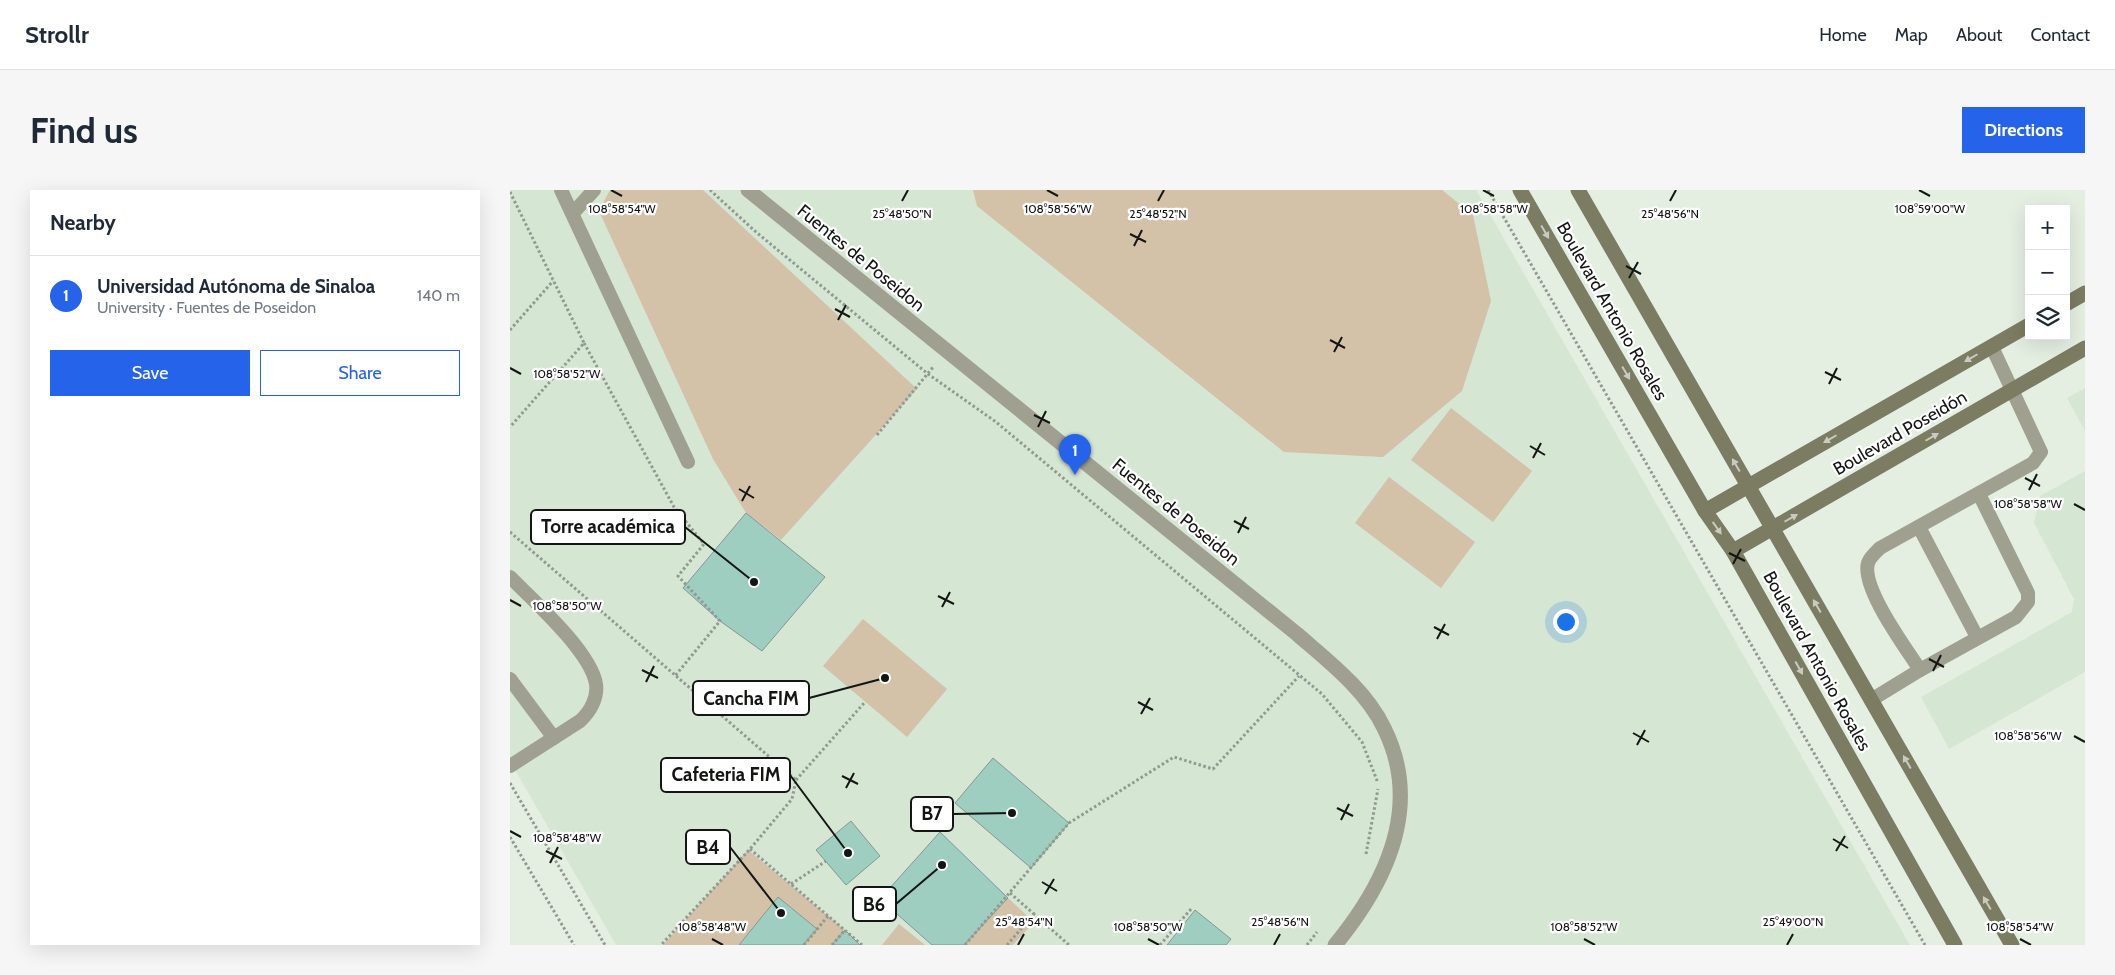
<!DOCTYPE html>
<meta charset="utf-8">
<style>
body{margin:0;font-family:Cabin,sans-serif;background:#f6f6f7;color:#1f2937}
.controls{position:absolute;right:15px;top:15px;display:grid;overflow:hidden;border-radius:0px;box-shadow:0 5px 20px #0002}
.controls button{width:45px;height:45px;display:grid;place-items:center;padding:0;border:0;border-bottom:1px solid #e0e1e3;background:#fff;color:#1f2937;font:25px sans-serif}
.you{position:absolute;left:1055px;top:431px;width:18px;height:18px;margin:-12px;border:4px solid #fff;border-radius:50%;background:#1a73e8;box-shadow:0 0 0 8px #1a73e833}
.badge{display:grid;place-items:center;width:32px;height:32px;border-radius:50%;background:#2563eb;color:#fff;font-size:16px;font-weight:700}
.pin{position:absolute;translate:-50% -41px;filter:drop-shadow(0 1px 2px #0008)}
.pin::after{content:'';position:absolute;top:26px;width:18px;height:15px;background:inherit;clip-path:polygon(0 0,100% 0,50% 100%)}
.list{margin:0;padding:0;list-style:none}
h2{display:flex;justify-content:space-between;align-items:center;height:65px;margin:0;padding:0 20px;font-size:21px}
h2 small{font-size:16px;font-weight:400;color:#747a83}
.list li{display:grid;grid-template-columns:32px 1fr auto;gap:15px;align-items:center;box-sizing:border-box;height:80px;padding:0 20px;border-top:1px solid #e0e1e3}
.list b{display:block;font-size:19px;white-space:nowrap}
.list p{margin:0;font-size:16px;white-space:nowrap;color:#747a83}
.list em{font-size:16px;font-style:normal;color:#747a83}
.actions{display:flex;gap:10px;padding:15px 20px}
.actions a{flex:1;padding:11px 0;border:1px solid #2563eb;border-radius:0px;text-align:center;font-size:18px;color:#2563eb}
.actions .main{background:#2563eb;color:#fff}
.icon{flex:none;width:28px;height:28px;fill:none;stroke:currentColor;stroke-width:2;stroke-linecap:round;stroke-linejoin:round}
.map{position:relative;flex:none;width:1575px;height:755px;overflow:hidden;border-radius:0px}
header{display:flex;align-items:center;gap:30px;box-sizing:border-box;height:70px;padding:0 25px;background:#fff;border-bottom:1px solid #e0e1e3}
header strong{font-size:24px}
nav{display:flex;gap:28px;margin-inline-start:auto;font-size:18px}
.intro{display:flex;align-items:center;justify-content:space-between;box-sizing:border-box;height:120px;padding:0 30px}
h1{margin:0;font-size:35px}
.button{padding:12px 22px;border-radius:0px;background:#2563eb;color:#fff;font-size:18px;font-weight:700}
main{display:flex;gap:30px;padding:0 30px}
aside{flex:1;background:#fff;border-radius:0px;box-shadow:0 5px 20px #0002}
.map>svg:first-child{display:block}
.built{fill:#d5e6d3}
.green{fill:#d3c1a8}
.building{fill:#9dcebf;stroke:#869791}
.lines{fill:none;stroke-linecap:round;stroke-linejoin:round}
.path{stroke:#919990;stroke-width:3;stroke-dasharray:2.5 2.5;stroke-linecap:butt}
.lane{stroke:#9fa08f;stroke-width:14}
.street{stroke:#9fa08f;stroke-width:15}
.secondary{stroke:#7b7c62;stroke-width:15}
.oneway{fill:#cacbc0}
.ticks{fill:none;stroke:#131612;stroke-width:2}
.labels{text-anchor:middle;dominant-baseline:central;stroke-width:4.5;stroke-linejoin:round;paint-order:stroke}
.street-label{font-size:18px;fill:#131612;stroke:#fff}
.ticks-label{font-size:12px;text-anchor:middle;fill:#131612;stroke:#fff;stroke-width:4.5;stroke-linejoin:round;paint-order:stroke}
.leader{fill:none;stroke:#131612;stroke-width:2}
.callout-dot{fill:#131612;stroke:#fff;stroke-width:2}
.callout{fill:#fff;stroke:#131612;stroke-width:2}
.callout-label{font-size:19px;text-anchor:middle;font-weight:bold;fill:#131612}
</style>
<header>
<strong>Strollr</strong>
<nav><a>Home</a><a>Map</a><a>About</a><a>Contact</a></nav>
</header>
<div class="intro"><h1>Find us</h1><a class="button">Directions</a></div>
<main>
<aside>
<h2>Nearby<small></small></h2>
<ul class="list">
<li><span class="badge">1</span><div><b>Universidad Autónoma de Sinaloa</b><p>University · Fuentes de Poseidon</p></div><em>140 m</em></li>
</ul>
<div class="actions"><a class="main">Save</a><a>Share</a></div>
</aside>
<div class="map">
<svg width="1575" height="755" viewBox="0 0 1575 755">
<rect width="100%" height="100%" fill="#e4efe2"/>
<g class="built">
<path d="M0 0H966L1400 755H106L0 571Z"/>
<path d="M1575 198V241L1557 208Z"/>
<path d="M1575 281V482L1439 559 1411 507 1562 422 1564 409 1524 333 1530 306Z"/>
</g>
<g class="green">
<path d="M100 0H193L407 199 271 350 236 323 203 269 89 21Z"/>
<path d="M463 0H932L963 25 981 111 952 201 873 267 774 262 467 16Z"/>
<path d="M941 218 1022 281 983 332 901 270Z"/>
<path d="M879 287 965 352 931 398 845 333Z"/>
<path d="M353 429 437 499 397 547 313 476Z"/>
<path d="M238 660 335 740 322 755H293L306 739 268 707 229 755H153Z"/>
<path d="M498 708 524 732 503 755H454Z"/>
<path d="M389 734 415 755H372Z"/>
</g>
<g class="building">
<path d="M236 323 315 387 252 461 210 431 173 398Z"/>
<path d="M483 568 559 633 521 678 445 613Z"/>
<path d="M341 631 370 666 336 695 306 660Z"/>
<path d="M430 642 498 708 454 755H422L370 709Z"/>
<path d="M268 707 307 739 293 755H229Z"/>
<path d="M685 720 721 749 716 755H657Z"/>
<path d="M335 740 350 755H322Z"/>
</g>
<g class="lines">
<g class="path">
<path d="M200 0 246 42 418 184 486 232 812 504 852 552 868 593"/>
<path d="M978 0 1415 755"/>
<path d="M0 2 74 153 0 237"/>
<path d="M0 140 43 91"/>
<path d="M74 153 164 317 194 354 168 386 210 431 165 486"/>
<path d="M367 245 424 176"/>
<path d="M0 342 286 590 282 609 240 659 151 755"/>
<path d="M286 590 355 512"/>
<path d="M0 593 95 755"/>
<path d="M0 647 64 755"/>
<path d="M240 659 352 755"/>
<path d="M856 664 868 599"/>
<path d="M281 694 316 671"/>
<path d="M500 703 524 724"/>
<path d="M294 755 318 726"/>
<path d="M322 755 335 740"/>
<path d="M455 755 559 633 664 567 703 579 789 486"/>
<path d="M497 755 524 724 559 755"/>
<path d="M650 755 681 719"/>
<path d="M797 755 807 742"/>
</g>
<g class="lane">
<path d="M51 0 178 272"/>
<path d="M63 23 84 0"/>
<path d="M1469 304 1518 403V412L1506 427 1410 480C1396 458 1351 398 1358 373 1360 367 1366 362 1370 358L1523 273 1531 262 1482 157"/>
<path d="M1409 337 1467 447"/>
<path d="M0 387C23 410 81 462 86 494 88 508 80 522 70 531L0 576"/>
<path d="M0 489 44 548"/>
<path d="M1361 510 1410 480"/>
</g>
<path class="street" d="M238 0 787 444C818 471 856 500 874 538 913 616 876 693 825 755"/>
<g class="secondary">
<path d="M1010 0 1195 321 1223 361 1445 755"/>
<path d="M1068 0 1502 755"/>
<path d="M1556 114 1575 103"/>
<path d="M1195 321 1519 135"/>
<path d="M1223 361 1575 158"/>
</g>
</g>
<defs><path id="oneway-solid" d="M-6-.8H1V-3.2L6.5 0L1 3.2V.8H-6Z" transform="scale(1.25)"/></defs>
<g class="oneway">
<use href="#oneway-solid" transform="translate(1035 42) rotate(60)"/>
<use href="#oneway-solid" transform="translate(1461 168) rotate(150)"/>
<use href="#oneway-solid" transform="translate(1116 183) rotate(60)"/>
<use href="#oneway-solid" transform="translate(1422 247) rotate(-30)"/>
<use href="#oneway-solid" transform="translate(1320 249) rotate(150)"/>
<use href="#oneway-solid" transform="translate(1226 275) rotate(-120)"/>
<use href="#oneway-solid" transform="translate(1281 328) rotate(-30)"/>
<use href="#oneway-solid" transform="translate(1207 338) rotate(55)"/>
<use href="#oneway-solid" transform="translate(1307 416) rotate(-120)"/>
<use href="#oneway-solid" transform="translate(1289 478) rotate(61)"/>
<use href="#oneway-solid" transform="translate(1397 572) rotate(-120)"/>
<use href="#oneway-solid" transform="translate(1477 713) rotate(-120)"/>
</g>
<path class="ticks" d="M101 0 112 6M537 0 548 6M973 0 984 6M1409 0 1420 6M392 11 398 0M648 11 654 0M1160 11 1166 0M620 44 636 52M624 56 632 40M1116 76 1131 84M1119 88 1128 72M325 119 340 127M328 130 336 115M820 150 835 158M824 162 832 147M0 178 11 184M1315 182 1331 190M1319 194 1327 178M524 225 540 233M528 237 536 221M1020 256 1035 265M1023 268 1031 253M1515 288 1530 296M229 299 244 308M1519 300 1527 284M232 311 240 296M1564 314 1575 320M724 331 739 339M728 343 736 327M1219 363 1235 371M1223 374 1231 359M428 406 444 414M0 410 11 416M432 417 440 402M924 437 939 445M927 449 935 434M1419 469 1434 477M132 480 148 488M1423 481 1431 465M136 492 144 476M628 512 643 520M631 524 640 508M1123 543 1139 552M1564 546 1575 552M1127 555 1135 540M332 586 348 594M336 598 344 583M827 618 843 626M831 630 839 614M0 641 11 647M1323 649 1338 658M36 661 52 669M1326 661 1335 646M40 673 48 657M532 692 547 701M535 704 544 689M202 749 213 755M638 749 649 755M1074 749 1085 755M1510 749 1521 755M508 755 514 744M764 755 770 744M1277 755 1283 744"/>
<g class="labels">
<g class="street-label">
<text transform="translate(351 68) rotate(39)">Fuentes de Poseidon</text>
<text transform="translate(1102 121) rotate(60)">Boulevard Antonio Rosales</text>
<text transform="translate(1390 243) rotate(-30)">Boulevard Poseidón</text>
<text transform="translate(666 322) rotate(39)">Fuentes de Poseidon</text>
<text transform="translate(1307 471) rotate(61)">Boulevard Antonio Rosales</text>
</g>
</g>
<g class="ticks-label">
<text x="112" y="23">108°58'54"W</text>
<text x="548" y="23">108°58'56"W</text>
<text x="984" y="23">108°58'58"W</text>
<text x="1420" y="23">108°59'00"W</text>
<text x="392" y="28">25°48'50"N</text>
<text x="648" y="28">25°48'52"N</text>
<text x="1160" y="28">25°48'56"N</text>
<text x="57" y="188">108°58'52"W</text>
<text x="1518" y="318">108°58'58"W</text>
<text x="57" y="420">108°58'50"W</text>
<text x="1518" y="550">108°58'56"W</text>
<text x="57" y="652">108°58'48"W</text>
<text x="514" y="736">25°48'54"N</text>
<text x="770" y="736">25°48'56"N</text>
<text x="1283" y="736">25°49'00"N</text>
<text x="202" y="741">108°58'48"W</text>
<text x="638" y="741">108°58'50"W</text>
<text x="1074" y="741">108°58'52"W</text>
<text x="1510" y="741">108°58'54"W</text>
</g>
<path class="leader" d="M244 392L175 337M375 488L299 508M338 663L280 585M502 623L443 624M271 723L220 657M432 675L386 714"/>
<g class="callout-dot">
<circle cx="244" cy="392" r="5"/>
<circle cx="375" cy="488" r="5"/>
<circle cx="338" cy="663" r="5"/>
<circle cx="502" cy="623" r="5"/>
<circle cx="271" cy="723" r="5"/>
<circle cx="432" cy="675" r="5"/>
</g>
<g class="callout">
<rect x="21" y="320" width="154" height="34" rx="5"/>
<rect x="183" y="491" width="116" height="34" rx="5"/>
<rect x="151" y="568" width="129" height="34" rx="5"/>
<rect x="401" y="607" width="42" height="34" rx="5"/>
<rect x="176" y="640" width="44" height="34" rx="5"/>
<rect x="343" y="697" width="43" height="34" rx="5"/>
</g>
<g class="callout-label">
<text x="98" y="343">Torre académica</text>
<text x="241" y="515">Cancha FIM</text>
<text x="216" y="591">Cafeteria FIM</text>
<text x="422" y="630">B7</text>
<text x="198" y="664">B4</text>
<text x="364" y="721">B6</text>
</g>
</svg>
<div class="controls">
<button>+</button>
<button>−</button>
<button><svg class="icon" aria-label="layers" viewBox="0 0 24 24"><path d="M12 4l9 5-9 5-9-5zM3 14l9 5 9-5"/></svg></button>
</div>
<div class="you"></div>
<div class="pin badge" style="left:565px;top:285px">1</div>
</div>
</main>
